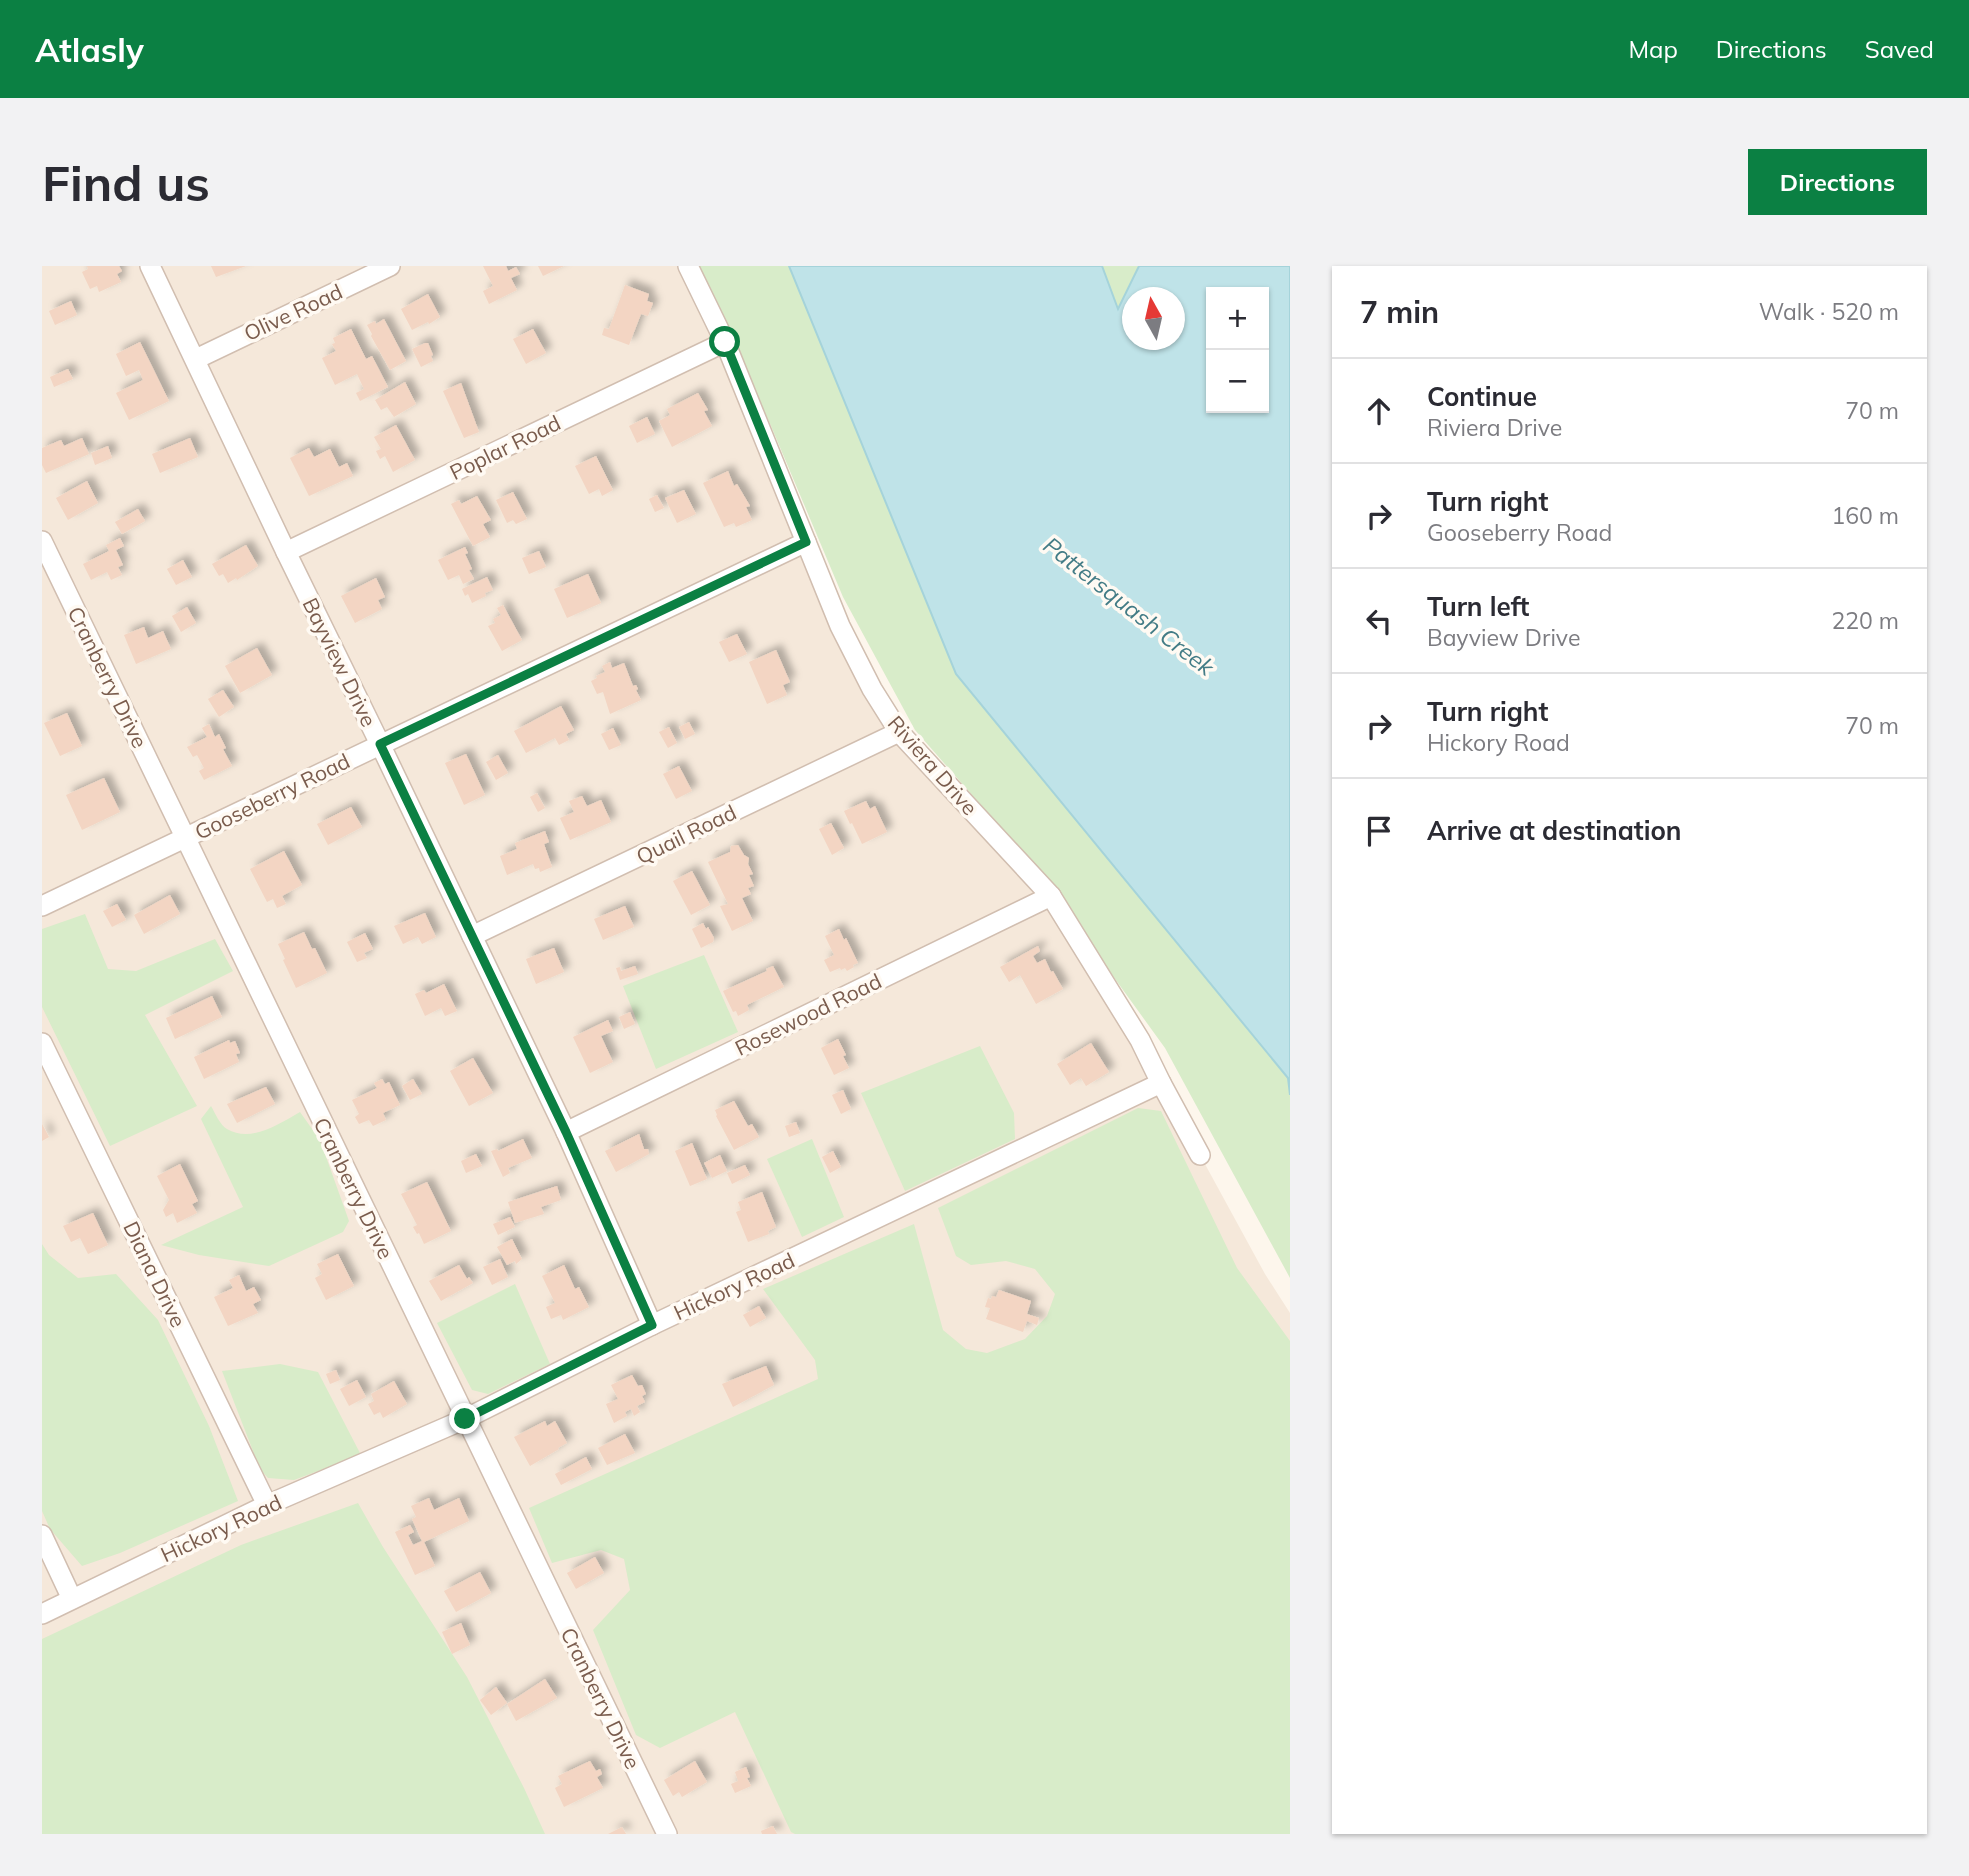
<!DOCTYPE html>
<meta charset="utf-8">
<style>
body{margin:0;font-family:Mulish,sans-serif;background:#f2f2f3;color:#2b2b33}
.controls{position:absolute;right:21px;top:21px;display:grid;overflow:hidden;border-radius:0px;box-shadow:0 2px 5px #0004}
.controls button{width:63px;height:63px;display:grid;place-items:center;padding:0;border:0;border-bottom:2px solid #e1e1e2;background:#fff;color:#2b2b33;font:35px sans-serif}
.compass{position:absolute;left:1080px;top:21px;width:63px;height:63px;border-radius:50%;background:#fff;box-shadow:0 2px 5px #0004;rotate:352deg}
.stop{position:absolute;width:21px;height:21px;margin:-16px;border:5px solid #0b8043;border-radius:50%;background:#fff}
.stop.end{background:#0b8043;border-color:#fff;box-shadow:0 2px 7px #0008}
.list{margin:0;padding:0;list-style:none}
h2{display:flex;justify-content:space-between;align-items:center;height:91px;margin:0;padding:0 28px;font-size:30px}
h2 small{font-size:23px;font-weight:400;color:#7c7c81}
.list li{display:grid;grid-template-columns:46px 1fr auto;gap:21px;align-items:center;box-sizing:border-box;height:105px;padding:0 28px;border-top:2px solid #e1e1e2}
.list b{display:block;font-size:26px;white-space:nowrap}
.list p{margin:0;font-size:23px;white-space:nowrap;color:#7c7c81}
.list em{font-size:23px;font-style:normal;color:#7c7c81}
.icon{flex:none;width:38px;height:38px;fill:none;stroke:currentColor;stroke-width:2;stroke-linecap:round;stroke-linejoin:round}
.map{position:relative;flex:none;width:1248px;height:1568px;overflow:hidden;border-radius:0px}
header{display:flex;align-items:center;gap:42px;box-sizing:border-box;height:98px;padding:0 35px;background:#0b8043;color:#fff}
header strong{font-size:33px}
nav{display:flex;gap:38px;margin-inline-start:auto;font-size:24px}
.intro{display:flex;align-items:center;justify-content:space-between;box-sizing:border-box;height:168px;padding:0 42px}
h1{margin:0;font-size:49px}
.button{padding:18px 32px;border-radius:0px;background:#0b8043;color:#fff;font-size:24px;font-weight:700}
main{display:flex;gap:42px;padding:0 42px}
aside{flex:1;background:#fff;border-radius:0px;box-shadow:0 2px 5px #0004}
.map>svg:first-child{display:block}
.residential{fill:#f5e8da}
.green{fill:#d8ecc9}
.water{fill:#bfe3e8;stroke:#a5d3da;stroke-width:2;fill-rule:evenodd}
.building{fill:#f3d5c3;filter:url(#shadow)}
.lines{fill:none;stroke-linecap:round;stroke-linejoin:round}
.minor-casing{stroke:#d1beb0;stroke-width:22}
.minor{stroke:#fff;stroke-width:19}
.route{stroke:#0b8043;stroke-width:9}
.labels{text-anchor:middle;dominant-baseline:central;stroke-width:7;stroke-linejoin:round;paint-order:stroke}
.street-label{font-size:21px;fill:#7a5c4d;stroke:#fffaf3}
.water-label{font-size:23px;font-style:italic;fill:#437c86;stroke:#fffaf3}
</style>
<header>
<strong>Atlasly</strong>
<nav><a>Map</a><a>Directions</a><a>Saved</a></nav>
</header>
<div class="intro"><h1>Find us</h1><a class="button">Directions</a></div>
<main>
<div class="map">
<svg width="1248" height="1568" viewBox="0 0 1248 1568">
<defs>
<filter id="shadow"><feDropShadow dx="6" dy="-6" stdDeviation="3.5" flood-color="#0004"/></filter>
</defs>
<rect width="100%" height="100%" fill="#fdf6ec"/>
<path class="residential" d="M0 0H646L830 423 1009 630 1158 889 1223 1008 1248 1047V1568H0Z"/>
<g class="green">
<path d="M654 0H747L914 408 1246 812 1248 829V1012L1123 782 987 594 873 464 801 331 729 160Z"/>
<path d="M1060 0H1097L1076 44Z"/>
<path d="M43 648 66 703 94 705 173 673 191 705 103 749 155 840 68 880 0 741V663Z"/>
<path d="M662 689 696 766 614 803 581 720Z"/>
<path d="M938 780 972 847 973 873 863 925 819 827Z"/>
<path d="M169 840C173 847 178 859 185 863 209 877 237 858 258 846L278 874 307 955 301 966 227 1000 157 989 119 979 201 941 159 853Z"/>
<path d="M1096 842 1119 845 1195 1002 1248 1075V1568H753L749 1566 693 1446 618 1482 594 1469 551 1364 588 1324 582 1293 559 1284 510 1297 487 1242 776 1113 773 1094 721 1023 872 958 901 1064 924 1083 945 1087 983 1073 1005 1050 1013 1028 993 1003 964 995 929 999 914 990 896 942Z"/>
<path d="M770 873 802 951 760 971 725 893Z"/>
<path d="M0 978 7 989 36 1012 74 1008 116 1054 167 1160 196 1235 78 1287 40 1300 8 1263 0 1245Z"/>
<path d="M473 1018 508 1098 446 1128 430 1124 395 1057Z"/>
<path d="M238 1098 276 1106 319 1189 252 1214 226 1212 218 1203 180 1105Z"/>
<path d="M316 1237 341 1281 425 1411 482 1522 503 1568H0V1373L199 1279Z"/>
</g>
<path class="water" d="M747 0H1060L1076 43 1097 0H1248V829L1246 812 914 408ZM1169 26H1222V142H1169ZM1090 32H1132V74H1090Z"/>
<g class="building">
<path d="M45 0H77L80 5 75 8 79 16 57 26 55 20 48 23 40 6 46 3Z"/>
<path d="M169 0H204L174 11Z"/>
<path d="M441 0H464L466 5 474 1 478 8 469 12 475 24 447 38 441 25 451 20Z"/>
<path d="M496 0H522L501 10Z"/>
<path d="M583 19 607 28 605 35 611 37 606 50 599 48 587 79 560 69 562 62 567 63Z"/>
<path d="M386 28 398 51 387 58 386 56 370 64 359 43Z"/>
<path d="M29 35 35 49 13 59 7 45Z"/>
<path d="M342 53 364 95 348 104 329 70 330 68 325 59 333 55 334 58Z"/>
<path d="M309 63 324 93 330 90 346 121 318 135 314 127 322 123 315 108 293 119 280 92 294 85 290 78 293 77 291 72Z"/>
<path d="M491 63 504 87 484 98 471 73Z"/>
<path d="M98 76 127 135 87 154 74 127 101 114 97 104 84 110 74 88Z"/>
<path d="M383 77H386L391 89 389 90 391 95 379 101 370 83Z"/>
<path d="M26 103 31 113 12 121 8 111Z"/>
<path d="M363 116 374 138 352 151 345 141 339 144 333 134Z"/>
<path d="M419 117 437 166 422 172 401 125Z"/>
<path d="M656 127 666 144 662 145 670 160 630 181 617 155 628 149 625 143Z"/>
<path d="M605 151 613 168 595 177 587 160Z"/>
<path d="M354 159 373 194 351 206 343 190 338 193 334 185 339 183 332 171Z"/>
<path d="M40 172 47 188 4 207 0 199V182L19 174 22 180Z"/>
<path d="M148 172 156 191 118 207 110 188Z"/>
<path d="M66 180 70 192 53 199 49 187Z"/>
<path d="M267 182 272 191 288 183 297 201 305 197 311 210 267 230 248 192Z"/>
<path d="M554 190 571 224 560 230 557 223 547 228 533 200Z"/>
<path d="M686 205 692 220 695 218 708 240 704 241 710 254 694 261 692 257 682 261 661 217Z"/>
<path d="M45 215 56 237 26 254 14 232Z"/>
<path d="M642 224 654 248 635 257 623 232Z"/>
<path d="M471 226 485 253 474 258 471 254 465 257 454 234Z"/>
<path d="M615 229 622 242 613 246 607 233Z"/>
<path d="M435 230 449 254 441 258 448 271 431 280 409 238 417 234 419 238Z"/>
<path d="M96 243 103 255 80 268 73 256Z"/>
<path d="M78 272 82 280 74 284 81 299 76 301 80 309 69 314 65 306 49 314 41 298 67 285 64 279Z"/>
<path d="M204 279 216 300 195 314 194 312 186 317 181 308 177 310 170 298Z"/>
<path d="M423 281 426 287 423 288 430 303 427 304 432 313 421 318 417 309 406 314 396 294Z"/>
<path d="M497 285 504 301 487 308 480 292Z"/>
<path d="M141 294 150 311 134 319 125 303Z"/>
<path d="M546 308 559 337 525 352 512 323Z"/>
<path d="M445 311 451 324 443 327 444 330 430 337 426 328 423 330 420 323Z"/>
<path d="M334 312 343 331 336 334 340 343 313 357 299 330Z"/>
<path d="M461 339 480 374 460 385 446 360 453 357 451 353 459 349 455 342Z"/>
<path d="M145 341 154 357 139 366 130 350Z"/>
<path d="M102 361 106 372 121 365 129 383 94 398 82 369Z"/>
<path d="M695 368 705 388 687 396 677 376Z"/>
<path d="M215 382 230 409 198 427 183 400Z"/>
<path d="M734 384 748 416 741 419 745 429 725 438 707 396Z"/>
<path d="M568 396 570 402 582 397 591 420 594 419 596 423 594 424 599 434 568 448 561 426 555 428 549 415 555 412 554 410 563 406 560 400Z"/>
<path d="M181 424 192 441 177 451 166 433Z"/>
<path d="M519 440 532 464 524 468 527 474 517 479 513 472 484 487 472 465Z"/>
<path d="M25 447 40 480 18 490 2 457Z"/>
<path d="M647 456 653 468 643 473 637 461Z"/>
<path d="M167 458 173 471 177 468 184 482 181 483 190 500 162 514 157 505 162 502 155 489 151 491 145 481 165 471 160 462Z"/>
<path d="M627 461 635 477 626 482 617 466Z"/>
<path d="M571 462 579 479 567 484 559 468Z"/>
<path d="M424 488 443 529 422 539 403 497Z"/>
<path d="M456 489 466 507 454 514 444 496Z"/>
<path d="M637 500 650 525 634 533 621 508Z"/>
<path d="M62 512 78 546 40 564 24 529Z"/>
<path d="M495 527 503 542 496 546 488 531Z"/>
<path d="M540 530 545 540 559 534 569 556 528 574 518 552 532 546 527 535Z"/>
<path d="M824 535 828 543 833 540 845 566 820 578 810 557 808 558 802 545Z"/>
<path d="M309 541 320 561 286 579 275 558Z"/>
<path d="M789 557 802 582 790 589 777 563Z"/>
<path d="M503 565 507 576 502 578 510 601 498 606 497 602 493 603 491 598 465 609 458 590 475 583 473 577Z"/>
<path d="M696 579 702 589 707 592 706 598 711 608 707 609 712 620 706 622 709 628 700 632 711 655 690 665 678 640 686 638 666 596 688 586 689 580Z"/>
<path d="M242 585 260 619 240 630 244 638 235 642 231 633 225 636 208 603Z"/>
<path d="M650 605 668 639 649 649 631 615Z"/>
<path d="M128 629 138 648 102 668 92 649Z"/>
<path d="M75 638 84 654 70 661 61 645Z"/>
<path d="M583 640 592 661 561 674 552 653Z"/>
<path d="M383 647 394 671 380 678 376 671 361 678 352 660Z"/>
<path d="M661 657 664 663 666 661 672 672 671 676 659 682 650 663Z"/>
<path d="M797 663 802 674 804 672 816 697 811 699 812 701 805 705 803 702 799 704 798 702 788 706 782 694 792 689 783 670Z"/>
<path d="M262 666 270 683 273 682 285 707 254 722 241 694 243 693 236 678Z"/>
<path d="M323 667 331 683 322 687 325 692 315 696 305 676Z"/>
<path d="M996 680 998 685 991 690 995 697 1003 693 1009 706 1011 705 1021 723 994 738 978 709 967 716 958 701Z"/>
<path d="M512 682 522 706 494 718 484 693Z"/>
<path d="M593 700 596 708 578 714 574 702 578 701 579 705Z"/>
<path d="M731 700 742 721 705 739 707 744 696 750 694 745 691 746 681 725 725 705 724 703Z"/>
<path d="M402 718 415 745 403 750 399 742 383 750 373 728 382 724 384 727Z"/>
<path d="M170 730 180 751 133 773 124 752Z"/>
<path d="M588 746 593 758 582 763 577 751Z"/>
<path d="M566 754 571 765 559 770 571 796 548 807 531 771Z"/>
<path d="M796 773 804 789 801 790 807 802 792 809 779 782Z"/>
<path d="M187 774 188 777 193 775 198 787 194 788 197 796 162 813 152 791Z"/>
<path d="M1049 777 1067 806 1044 820 1039 812 1028 819 1015 798Z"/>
<path d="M431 792 451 827 427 840 408 805Z"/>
<path d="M340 813 343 818 347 816 358 839 341 847 344 854 331 860 327 854 317 858 313 851 317 848 310 834 335 822 332 817Z"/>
<path d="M371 813 380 828 368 834 360 820Z"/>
<path d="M224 821 233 838 195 857 185 838Z"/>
<path d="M801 824 809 843 799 848 790 829Z"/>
<path d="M692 835 706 860 710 858 717 871 692 884 674 850 675 849 673 844Z"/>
<path d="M754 856 758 867 747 871 743 860Z"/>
<path d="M0 858 7 871 0 875Z"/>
<path d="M597 868 602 883H606L607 888 574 906 563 885Z"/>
<path d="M481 873 490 892 466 902 468 907 461 911 449 885 455 883 456 885Z"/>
<path d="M650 877 665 913 648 920 633 885Z"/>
<path d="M791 885 799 901 788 907 780 891Z"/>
<path d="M434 888 440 900 424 907 419 895Z"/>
<path d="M678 889 685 905 670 912 662 897Z"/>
<path d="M138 898 156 935 150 938 155 947 135 957 131 947 124 951 121 944 127 934 115 910Z"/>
<path d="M703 899 708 909 690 918 685 907Z"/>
<path d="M385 916 409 965 382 978 377 967 375 968 371 961 375 959 359 928Z"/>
<path d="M515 920 519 934 499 941 502 948 473 957 466 936Z"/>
<path d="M720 926 734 961 726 965 727 968 706 976 694 946 699 944 696 936Z"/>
<path d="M51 947 66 979 46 988 38 972 29 976 21 960Z"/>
<path d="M468 951 473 961 456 969 451 958Z"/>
<path d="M470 973 480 993 474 998 473 995 465 999 455 981Z"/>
<path d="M296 988 312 1020 284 1034 273 1012 280 1008 275 998Z"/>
<path d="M458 993 466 1011 450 1019 441 1001Z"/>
<path d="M417 999 425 1013 427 1011 431 1017 399 1035 387 1015Z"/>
<path d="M522 999 533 1023 537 1021 547 1041 521 1054 519 1049 509 1053 504 1041 513 1037 500 1010Z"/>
<path d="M197 1009 204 1025 212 1021 219 1034 211 1038 216 1047 186 1060 172 1031 191 1022 187 1014Z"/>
<path d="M957 1024 989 1035 985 1048 997 1052 995 1059 985 1055 981 1066 944 1053 948 1042 943 1041 946 1032 949 1033 950 1030 954 1031Z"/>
<path d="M717 1040 724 1052 708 1061 701 1049Z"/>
<path d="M724 1100 732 1119 691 1141 680 1118Z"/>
<path d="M294 1104 298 1114 288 1118 284 1108Z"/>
<path d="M590 1109 596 1120 600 1119 604 1128 600 1130 603 1136 595 1140 598 1146 592 1150 589 1143 583 1146 585 1150 572 1157 564 1138 576 1133 569 1119Z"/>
<path d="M315 1114 324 1131 307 1140 298 1123Z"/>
<path d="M352 1115 365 1138 341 1152 338 1146 332 1149 326 1138 332 1135 329 1128Z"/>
<path d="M503 1155 505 1160 513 1155 525 1177 516 1182 517 1183 488 1200 472 1171Z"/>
<path d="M583 1168 593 1187 565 1199 556 1182Z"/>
<path d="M544 1191 550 1203 519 1219 513 1208Z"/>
<path d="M387 1232 392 1244 417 1232 427 1255 382 1276 393 1300 373 1309 353 1266 368 1259 372 1266 366 1269 371 1279 380 1275 370 1253 374 1251 369 1240Z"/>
<path d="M553 1291 562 1307 534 1323 525 1307Z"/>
<path d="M438 1306 449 1327 414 1346 402 1325Z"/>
<path d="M419 1357 428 1379 410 1388 400 1366Z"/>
<path d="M503 1413 515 1432 474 1455 465 1438Z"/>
<path d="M454 1421 465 1437 449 1449 438 1434Z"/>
<path d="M548 1495 554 1505 558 1503 560 1508 555 1511 561 1522 522 1541 513 1522 520 1518 516 1510Z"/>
<path d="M653 1495 665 1516 640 1531 637 1526 631 1530 622 1514Z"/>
<path d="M704 1501 708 1511 705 1512 709 1520 693 1527 689 1518 696 1515 693 1506Z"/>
<path d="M731 1560 735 1568H720L719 1565Z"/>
<path d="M580 1561 584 1568H566Z"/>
</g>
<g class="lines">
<defs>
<g id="minor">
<path d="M108 0 244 286 338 478 524 866 610 1059"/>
<path d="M646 0 683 76 798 360 830 423 857 466 1009 630 1098 774 1119 817 1158 889"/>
<path d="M154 93 348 0"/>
<path d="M0 275 625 1568"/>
<path d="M244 286 683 76"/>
<path d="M0 640 764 276"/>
<path d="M430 670 857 466"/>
<path d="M0 777 225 1239"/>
<path d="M524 866 1009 630"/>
<path d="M0 1269 30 1333"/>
<path d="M0 1348 225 1239 423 1153 610 1059 1119 817"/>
</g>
</defs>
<use href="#minor" class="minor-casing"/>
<use href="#minor" class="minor"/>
</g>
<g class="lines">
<path class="route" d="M423 1153 610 1059 524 866 338 478 764 276 683 76"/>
</g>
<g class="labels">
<g class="street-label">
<text transform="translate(251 46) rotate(-25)">Olive Road</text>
<text transform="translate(463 181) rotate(-26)">Poplar Road</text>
<text transform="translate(298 396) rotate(64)">Bayview Drive</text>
<text transform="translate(66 411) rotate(64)">Cranberry Drive</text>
<text transform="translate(891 499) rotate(49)">Riviera Drive</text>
<text transform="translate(230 530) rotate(-26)">Gooseberry Road</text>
<text transform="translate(644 568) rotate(-26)">Quail Road</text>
<text transform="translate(766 748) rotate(-26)">Rosewood Road</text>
<text transform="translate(312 922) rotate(64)">Cranberry Drive</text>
<text transform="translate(113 1008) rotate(64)">Diana Drive</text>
<text transform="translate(692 1020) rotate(-25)">Hickory Road</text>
<text transform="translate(179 1262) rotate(-25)">Hickory Road</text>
<text transform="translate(559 1432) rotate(64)">Cranberry Drive</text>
</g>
<g class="water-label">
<text transform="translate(1087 340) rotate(38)">Pattersquash Creek</text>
</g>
</g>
</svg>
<div class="controls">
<button>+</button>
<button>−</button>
</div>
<svg class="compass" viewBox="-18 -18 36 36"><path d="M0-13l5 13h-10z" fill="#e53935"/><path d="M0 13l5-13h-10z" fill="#7c7c81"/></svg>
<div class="stop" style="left:683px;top:76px"></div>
<div class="stop end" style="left:423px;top:1153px"></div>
</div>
<aside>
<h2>7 min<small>Walk · 520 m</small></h2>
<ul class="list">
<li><svg class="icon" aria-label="ahead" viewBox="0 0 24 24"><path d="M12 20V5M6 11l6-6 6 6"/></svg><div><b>Continue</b><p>Riviera Drive</p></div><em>70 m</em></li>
<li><svg class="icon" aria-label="right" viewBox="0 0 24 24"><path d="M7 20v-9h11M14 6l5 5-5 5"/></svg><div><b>Turn right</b><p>Gooseberry Road</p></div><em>160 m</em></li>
<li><svg class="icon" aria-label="left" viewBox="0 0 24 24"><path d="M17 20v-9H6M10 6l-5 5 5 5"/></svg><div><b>Turn left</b><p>Bayview Drive</p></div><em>220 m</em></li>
<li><svg class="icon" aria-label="right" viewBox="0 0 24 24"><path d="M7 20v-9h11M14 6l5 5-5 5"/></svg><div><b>Turn right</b><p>Hickory Road</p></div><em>70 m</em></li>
<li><svg class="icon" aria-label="arrive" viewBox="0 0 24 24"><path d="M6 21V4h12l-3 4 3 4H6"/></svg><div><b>Arrive at destination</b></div></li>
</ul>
</aside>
</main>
